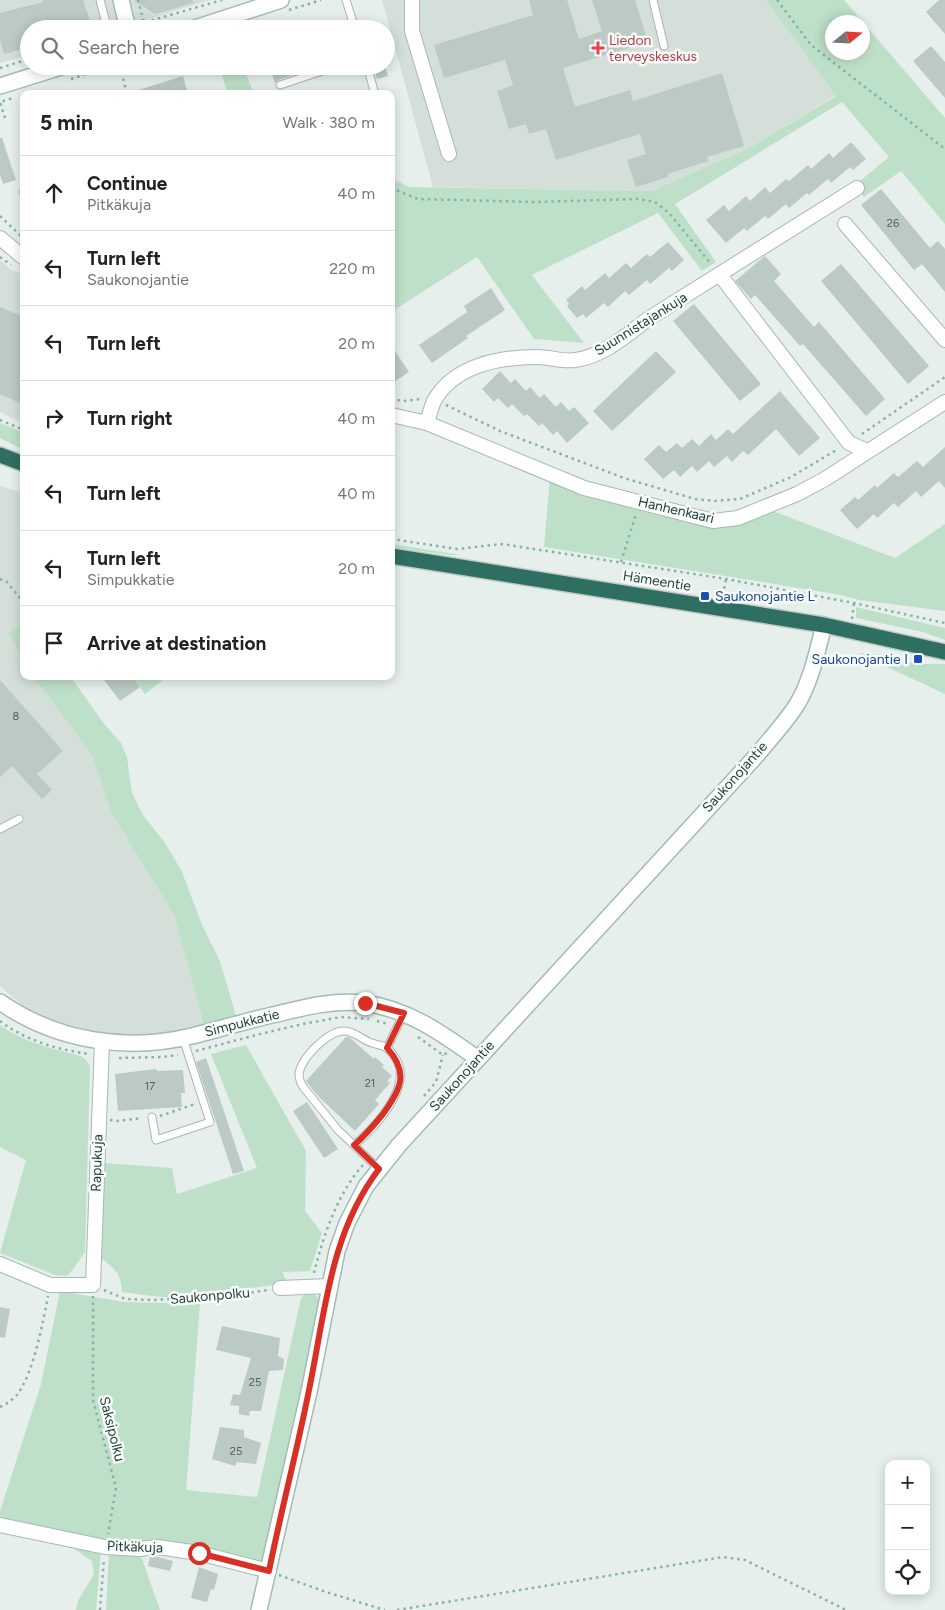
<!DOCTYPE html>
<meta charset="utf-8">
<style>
body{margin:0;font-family:Figtree,sans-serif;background:#f2f2f2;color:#222}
.controls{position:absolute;right:15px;bottom:15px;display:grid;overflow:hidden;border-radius:10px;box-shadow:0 2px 12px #0003}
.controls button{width:45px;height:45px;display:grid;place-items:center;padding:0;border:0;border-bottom:1px solid #e0e0e0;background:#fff;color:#222;font:25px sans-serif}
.compass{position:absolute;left:825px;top:15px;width:45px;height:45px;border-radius:50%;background:#fff;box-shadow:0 2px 12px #0003;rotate:72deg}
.stop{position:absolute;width:15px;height:15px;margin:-11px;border:4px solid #d93025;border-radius:50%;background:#fff}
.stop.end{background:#d93025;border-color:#fff;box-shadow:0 1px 5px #0008}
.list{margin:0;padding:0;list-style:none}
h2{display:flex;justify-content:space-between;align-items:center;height:65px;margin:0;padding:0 20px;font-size:21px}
h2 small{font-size:16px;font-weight:400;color:#767676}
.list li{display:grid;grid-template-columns:32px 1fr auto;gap:15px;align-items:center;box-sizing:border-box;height:75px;padding:0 20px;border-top:1px solid #e0e0e0}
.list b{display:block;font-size:19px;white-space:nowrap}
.list p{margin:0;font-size:16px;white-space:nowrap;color:#767676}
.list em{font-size:16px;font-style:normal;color:#767676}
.icon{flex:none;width:28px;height:28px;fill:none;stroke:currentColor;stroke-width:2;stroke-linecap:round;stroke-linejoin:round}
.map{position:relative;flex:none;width:945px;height:1610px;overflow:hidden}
.search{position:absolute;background:#fff;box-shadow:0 2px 12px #0003;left:20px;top:20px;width:375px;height:55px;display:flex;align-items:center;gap:12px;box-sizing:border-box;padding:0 18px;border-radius:28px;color:#767676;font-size:19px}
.panel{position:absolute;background:#fff;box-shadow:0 2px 12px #0003;left:20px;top:90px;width:375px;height:590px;border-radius:10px}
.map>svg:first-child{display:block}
.built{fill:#d4dfda}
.green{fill:#bfe0c8;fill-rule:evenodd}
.building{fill:#bbcac4}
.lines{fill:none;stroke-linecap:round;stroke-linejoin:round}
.lane-casing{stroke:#a8b8b2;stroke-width:9}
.street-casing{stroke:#a8b8b2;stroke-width:16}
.secondary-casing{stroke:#a4bbb3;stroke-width:18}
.highway-casing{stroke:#c2cac8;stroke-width:18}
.path{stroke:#86b3a5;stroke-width:2.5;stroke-dasharray:2.5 4;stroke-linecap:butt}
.lane{stroke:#fff;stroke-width:7}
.street{stroke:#fff;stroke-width:14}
.secondary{stroke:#fff;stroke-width:15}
.highway{stroke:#2f6f62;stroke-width:15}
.route{stroke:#d93025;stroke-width:6}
.health-dot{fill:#e0444e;stroke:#f7fbf9;stroke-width:2}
.transit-dot{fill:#1a4fb4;stroke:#f7fbf9;stroke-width:2}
.labels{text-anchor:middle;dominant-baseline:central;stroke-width:5;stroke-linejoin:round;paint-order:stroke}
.number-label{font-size:11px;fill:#4a645c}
.health-label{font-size:14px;fill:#be3a42;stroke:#f7fbf9;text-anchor:start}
.street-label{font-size:14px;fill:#24423a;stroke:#f7fbf9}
.transit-label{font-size:14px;fill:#164399;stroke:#f7fbf9;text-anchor:start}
</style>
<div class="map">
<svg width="945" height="1610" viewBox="0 0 945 1610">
<rect width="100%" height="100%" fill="#e6efeb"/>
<g class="built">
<path d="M0 0H210L116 29H29V55L0 63Z"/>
<path d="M382 0H766L836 95 747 149 651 191 433 187Z"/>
<path d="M0 260 11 270 24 274V424L0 412Z"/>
<path d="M0 486 24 493V621L8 633 24 661V676H33L92 755 111 812 174 915 204 1025 192 1029 160 1035 132 1036 105 1034 49 1020 22 1005 0 986Z"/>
</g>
<g class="green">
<path d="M766 0H844L945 118V224L901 171 864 197 855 185 889 157 842 102 675 204 716 262 702 271 658 213 532 275 584 343 534 339 477 257 391 312V178L409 187 651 191 747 149 836 96ZM832 22H862V52H832Z"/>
<path d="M219 66H243L254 94H228Z"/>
<path d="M0 423 24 433V450L0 438Z"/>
<path d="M550 475 713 521 765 508 895 558 945 524V611L859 600 841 595 768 583 544 547Z"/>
<path d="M391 544 461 555H450L391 547Z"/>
<path d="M856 607 945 628V640L923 632 856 618Z"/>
<path d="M24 621V661L8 633Z"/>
<path d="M857 653 886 655 916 664H945V694Z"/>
<path d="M33 676H70L105 725 121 743 127 757 132 793 143 815 165 843 182 872 202 925 220 961 236 1016 204 1025 174 915 111 812 92 755Z"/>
<path d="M132 676H168L145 694Z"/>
<path d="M0 1025C23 1042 53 1049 81 1056L86 1060 90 1066 85 1252 74 1268 67 1276 55 1275 0 1253 26 1160 0 1147Z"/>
<path d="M246 1045 306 1151 305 1211 322 1233 310 1271 282 1272 288 1284C251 1286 214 1296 177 1297 159 1298 140 1294 122 1292 121 1275 116 1269 102 1259L104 1163 172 1168 177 1194 257 1168 211 1054Z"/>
<path d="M60 1291 124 1302 200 1304 186 1490 257 1497 301 1298 306 1294H314L318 1298 321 1306 297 1418 262 1564 115 1543 0 1521V1511L41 1384Z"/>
<path d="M76 1545 101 1550 96 1610H76L78 1601 94 1574 92 1561 76 1550Z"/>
<path d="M109 1553H140L160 1610H106Z"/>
</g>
<g class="building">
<path d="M43 0H83L93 29H29V47L4 54 0 40V13L43 2Z"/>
<path d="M134 0H193V3L155 14Z"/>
<path d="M529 0H567L579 39 602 31 592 0H635L648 42 563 68 575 107 630 90 633 101 722 73 744 146 707 157 708 161 668 174V177L636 187 627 160 646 154 640 134 556 160 546 129 529 134 526 124 509 129 497 91 513 85 505 60 444 78 434 45 533 15Z"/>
<path d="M939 0H945V34L926 12Z"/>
<path d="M931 46 945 62V98L913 61Z"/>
<path d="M269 66H313V68L278 80 275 83Z"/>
<path d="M373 66H385L388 76 377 79Z"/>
<path d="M183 76 188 94H133L132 92Z"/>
<path d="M0 138H2L16 180 3 184 0 175Z"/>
<path d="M851 142 866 159 853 170 850 167 831 183 828 179 809 195 807 193 789 208 786 204 768 219 765 216 747 231 744 228 726 243 706 220 724 205 729 211 746 196 750 201 765 187 770 193 786 179 789 181 808 165 811 169 829 153 833 158Z"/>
<path d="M881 189 930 248 938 241 945 249V292L922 264 914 270 861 205Z"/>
<path d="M668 242 684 260 672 271 669 268 650 284 647 280 629 295 625 291 608 307 604 303 586 318 583 314 577 318 567 306 569 304 566 300 582 286 585 290 605 273 609 278 626 263 631 268 647 254 650 257Z"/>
<path d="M765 256 781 274 774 281 814 327 819 322 885 399 866 416 803 344 800 346 755 295 751 299 735 281Z"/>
<path d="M841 264 929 366 908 384 821 281Z"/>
<path d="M491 288 505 310 466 336 468 338 432 363 419 345 467 312 464 306Z"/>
<path d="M694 304 761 384 740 401 673 321Z"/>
<path d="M0 307 24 317V405L0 394Z"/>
<path d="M391 345 409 372 391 384Z"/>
<path d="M656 351 676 372 612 431 593 411Z"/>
<path d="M500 371 511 383 515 379 526 391 530 387 540 398 544 394 556 407 561 402 569 411 574 407 589 423 567 443 557 431 553 435 542 423 539 426 527 414 524 416 512 404 508 408 498 398 494 402 482 389Z"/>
<path d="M780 391 820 438 799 456 776 429 748 455 743 451 732 462 727 456 714 467 709 461 697 472 692 466 680 477 674 470 663 479 644 459 659 445 666 452 677 443 682 448 692 439 699 446 711 434 716 440 728 429 733 434Z"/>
<path d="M945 447V488L939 481 921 497 916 491 898 507 894 503 877 518 874 514 857 529 840 510 855 497 858 500 875 485 877 488 894 473 898 477 917 461 923 467Z"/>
<path d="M101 676H120L123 680 129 676H132L140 687 120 701Z"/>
<path d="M0 680 63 751 37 774 52 790 42 799 12 766 0 777Z"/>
<path d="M346 1037H349L374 1059 375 1057 384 1065 382 1067 392 1076 387 1081 390 1083 375 1100 379 1104 355 1131 318 1096 306 1081Z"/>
<path d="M206 1058 244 1171 233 1174 196 1062Z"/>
<path d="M156 1069 157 1071 183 1070 185 1093H181L182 1107 118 1111 115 1074Z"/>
<path d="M307 1102 338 1149 324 1158 293 1111Z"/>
<path d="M0 1307 10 1309 5 1338 0 1337Z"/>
<path d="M222 1326 280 1338 278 1356 284 1359 283 1370 269 1371 261 1411H250L249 1416 239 1414V1406L230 1405 233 1394 240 1395 251 1358 216 1350Z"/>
<path d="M220 1427 244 1430V1437L261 1443 256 1464 237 1462 235 1466 212 1459Z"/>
<path d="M154 1556 173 1561 170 1571 148 1566 150 1557Z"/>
<path d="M199 1567 218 1574 214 1590 211 1589 207 1602 191 1598Z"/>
</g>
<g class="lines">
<defs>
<g id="lane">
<path d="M100 0 106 23"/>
<path d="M346 0 355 29"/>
<path d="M653 0 664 46"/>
<path d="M367 66 375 94"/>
<path d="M280 85 337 66"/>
<path d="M23 192 24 191"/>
<path d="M0 829 19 819"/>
<path d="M387 1048 404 1013"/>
<path d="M152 1117 156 1140 210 1122 183 1038"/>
<path d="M354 1145C375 1128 413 1087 396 1059 393 1054 388 1048 383 1046 379 1045 375 1044 372 1043 362 1040 355 1031 344 1031 328 1031 301 1058 299 1074 299 1079 301 1084 304 1088L338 1130 379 1169"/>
</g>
<g id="street">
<path d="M412 0V31L449 154"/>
<path d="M845 224 945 340"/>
<path d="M0 238 24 258"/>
<path d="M720 275 849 443 867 451"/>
<path d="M391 415 427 423 584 488 713 521 738 518 797 494 825 479 945 402"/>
<path d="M427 423C429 416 431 408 434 401 454 365 500 357 537 357 550 357 563 362 575 360 602 357 627 335 648 319L857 188"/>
<path d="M0 1264 50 1285H93L102 1042"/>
<path d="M280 1288 330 1286"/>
<path d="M0 1525 105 1547 139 1549 158 1547 178 1550 199 1553 269 1571"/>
</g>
<g id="secondary">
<path d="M121 0 128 29"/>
<path d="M192 29 281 0"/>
<path d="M0 86 64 66"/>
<path d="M0 1002C56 1041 126 1052 192 1036 221 1029 248 1020 277 1014 306 1007 333 1000 363 1003 407 1008 443 1034 478 1059"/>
<path d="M259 1610 309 1392 337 1251 347 1223 366 1186 399 1145 757 755C770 739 785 723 796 706 811 682 817 652 824 625"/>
</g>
<g id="highway">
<path d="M0 455 24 464"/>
<path d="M391 556 824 625 945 652"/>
</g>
</defs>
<use href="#lane" class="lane-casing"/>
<use href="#street" class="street-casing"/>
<use href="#secondary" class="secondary-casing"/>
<use href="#highway" class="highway-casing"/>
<g class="path">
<path d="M138 0 144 23"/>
<path d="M777 0 811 45 945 149"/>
<path d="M289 10 321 0"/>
<path d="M139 24 222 0"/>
<path d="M120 66 127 94"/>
<path d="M0 68 29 59"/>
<path d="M71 79 110 66"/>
<path d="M5 118 0 102 13 98"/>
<path d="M391 188 418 199 534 202 638 199 655 202 669 213 711 264"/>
<path d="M0 216 24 239"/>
<path d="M0 257 11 265"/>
<path d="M391 399 403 401 422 399"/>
<path d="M446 405 500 431 624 478 695 499 715 501 740 499 791 477 838 449"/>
<path d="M0 420 24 430"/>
<path d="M862 434 945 377"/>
<path d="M391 539 457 549 502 544 726 579 854 603 945 623"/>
<path d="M621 562 636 514"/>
<path d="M0 579 7 582 24 603"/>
<path d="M723 595 726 579"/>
<path d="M852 619 854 603"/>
<path d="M0 1021C24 1040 59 1050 89 1054"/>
<path d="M377 1021 388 1024"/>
<path d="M418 1037 443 1055 447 1053"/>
<path d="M196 1051 264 1033 303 1024 341 1017 369 1019"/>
<path d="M119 1058 162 1057 178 1055"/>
<path d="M424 1096 436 1082 443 1055"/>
<path d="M160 1116 195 1104"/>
<path d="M110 1120 117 1121 142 1118"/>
<path d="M314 1273C323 1237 337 1194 363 1165"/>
<path d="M104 1290 125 1299 153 1300 229 1296 268 1290"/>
<path d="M93 1296V1400L116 1488 108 1534"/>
<path d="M0 1407C6 1404 11 1401 16 1396 33 1376 43 1322 48 1296"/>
<path d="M279 1575 326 1592 385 1610"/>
<path d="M100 1610 104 1559"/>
<path d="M397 1610 723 1557 745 1560 846 1610"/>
</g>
<use href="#lane" class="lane"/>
<use href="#street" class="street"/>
<use href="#secondary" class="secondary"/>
<use href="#highway" class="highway"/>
</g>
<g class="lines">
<path class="route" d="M199 1553 269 1571C281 1511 297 1451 309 1390 325 1313 330 1233 379 1169L354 1145C365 1136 374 1125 383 1114 400 1090 410 1073 387 1048L404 1013 365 1003"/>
</g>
<path class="health-dot" d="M595.5 40.5h5v5h5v5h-5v5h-5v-5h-5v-5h5z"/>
<g class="transit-dot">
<rect x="700" y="591" width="10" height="10" rx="2.5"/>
<rect x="913" y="654" width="10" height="10" rx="2.5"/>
</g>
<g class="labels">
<g class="number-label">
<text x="893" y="223">26</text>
<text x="16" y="716">8</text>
<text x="370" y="1083">21</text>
<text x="150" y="1086">17</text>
<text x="255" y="1382">25</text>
<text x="236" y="1451">25</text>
</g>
<g class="health-label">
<text x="609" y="40">Liedon<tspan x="609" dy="16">terveyskeskus</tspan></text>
</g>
<g class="street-label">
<text transform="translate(641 324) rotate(-32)">Suunnistajankuja</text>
<text transform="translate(676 510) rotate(13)">Hanhenkaari</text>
<text transform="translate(657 581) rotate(9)">Hämeentie</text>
<text transform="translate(735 777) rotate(-48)">Saukonojantie</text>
<text transform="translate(242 1023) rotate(-14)">Simpukkatie</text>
<text transform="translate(462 1076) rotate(-48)">Saukonojantie</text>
<text transform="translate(97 1163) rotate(-88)">Rapukuja</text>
<text transform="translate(210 1296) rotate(-5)">Saukonpolku</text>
<text transform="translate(112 1429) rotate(76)">Saksipolku</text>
<text transform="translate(135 1547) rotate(2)">Pitkäkuja</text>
</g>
<g class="transit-label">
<text x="715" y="596">Saukonojantie L</text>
<text x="908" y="659" text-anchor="end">Saukonojantie I</text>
</g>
</g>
</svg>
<div class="controls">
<button>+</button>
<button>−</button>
<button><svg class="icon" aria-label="locate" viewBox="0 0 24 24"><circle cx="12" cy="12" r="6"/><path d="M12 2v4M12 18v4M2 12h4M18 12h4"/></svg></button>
</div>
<svg class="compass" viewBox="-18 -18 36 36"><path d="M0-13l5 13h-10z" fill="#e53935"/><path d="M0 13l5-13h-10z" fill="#767676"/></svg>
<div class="stop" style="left:199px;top:1553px"></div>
<div class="stop end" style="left:365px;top:1003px"></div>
<div class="search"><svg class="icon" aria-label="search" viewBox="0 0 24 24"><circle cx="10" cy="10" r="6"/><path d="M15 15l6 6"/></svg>Search here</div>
<section class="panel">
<h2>5 min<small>Walk · 380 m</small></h2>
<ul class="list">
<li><svg class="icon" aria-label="ahead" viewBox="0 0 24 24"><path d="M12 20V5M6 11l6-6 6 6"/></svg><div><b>Continue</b><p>Pitkäkuja</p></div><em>40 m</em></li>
<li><svg class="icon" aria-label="left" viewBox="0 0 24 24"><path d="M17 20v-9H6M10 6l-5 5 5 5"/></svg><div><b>Turn left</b><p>Saukonojantie</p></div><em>220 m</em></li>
<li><svg class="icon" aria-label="left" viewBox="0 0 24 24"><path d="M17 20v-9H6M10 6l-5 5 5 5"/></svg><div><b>Turn left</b></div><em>20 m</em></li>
<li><svg class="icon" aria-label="right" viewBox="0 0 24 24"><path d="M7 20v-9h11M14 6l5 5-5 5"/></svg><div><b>Turn right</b></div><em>40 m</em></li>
<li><svg class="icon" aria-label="left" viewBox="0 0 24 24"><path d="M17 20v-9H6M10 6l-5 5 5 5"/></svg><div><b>Turn left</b></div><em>40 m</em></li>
<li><svg class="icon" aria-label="left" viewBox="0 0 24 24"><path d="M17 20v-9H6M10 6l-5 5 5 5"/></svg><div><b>Turn left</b><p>Simpukkatie</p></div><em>20 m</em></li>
<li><svg class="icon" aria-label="arrive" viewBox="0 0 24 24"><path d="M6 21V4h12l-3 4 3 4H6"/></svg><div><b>Arrive at destination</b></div></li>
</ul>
</section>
</div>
